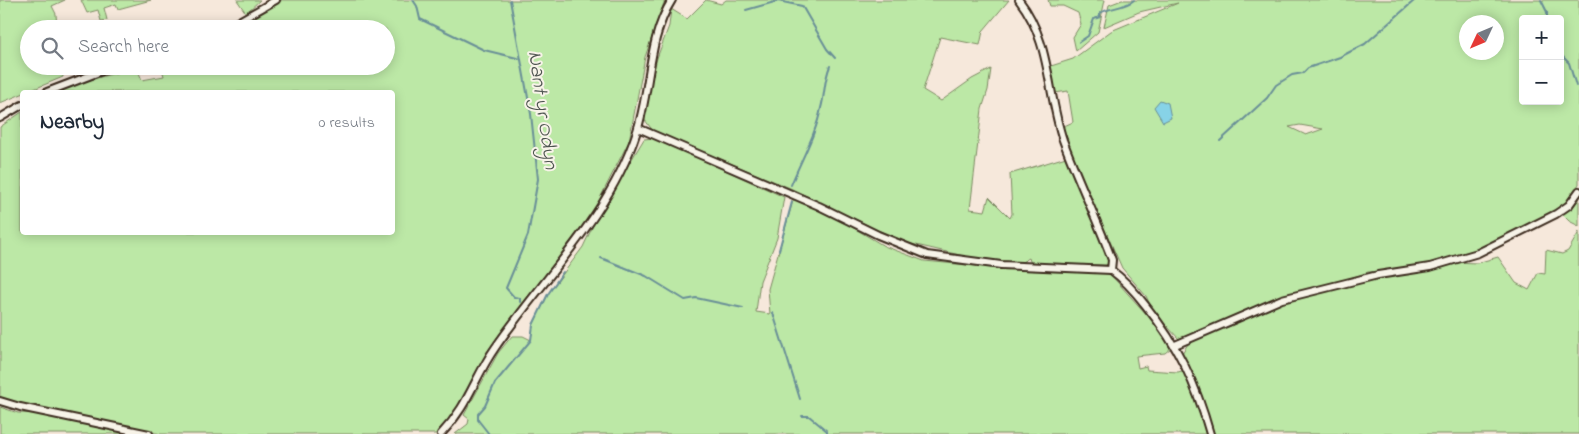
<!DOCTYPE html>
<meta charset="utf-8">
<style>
body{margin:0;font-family:"Indie Flower",sans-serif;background:#f2f2f3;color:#1f2937}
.controls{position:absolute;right:15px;top:15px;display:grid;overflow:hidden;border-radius:5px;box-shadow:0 2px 12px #0003}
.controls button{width:45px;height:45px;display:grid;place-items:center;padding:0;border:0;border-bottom:1px solid #e0e1e3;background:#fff;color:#1f2937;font:25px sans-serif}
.compass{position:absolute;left:1459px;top:15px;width:45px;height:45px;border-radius:50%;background:#fff;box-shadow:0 2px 12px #0003;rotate:226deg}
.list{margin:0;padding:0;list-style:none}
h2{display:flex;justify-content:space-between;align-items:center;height:65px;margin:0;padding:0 20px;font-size:21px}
h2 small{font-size:16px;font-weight:400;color:#747a83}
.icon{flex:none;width:28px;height:28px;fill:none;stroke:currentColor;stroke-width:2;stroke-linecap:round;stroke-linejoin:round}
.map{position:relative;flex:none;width:1579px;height:434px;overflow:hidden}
.search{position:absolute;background:#fff;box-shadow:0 2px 12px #0003;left:20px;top:20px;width:375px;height:55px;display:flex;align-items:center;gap:12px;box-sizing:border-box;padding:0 18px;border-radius:28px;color:#747a83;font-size:19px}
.panel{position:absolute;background:#fff;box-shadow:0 2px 12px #0003;left:20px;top:90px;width:375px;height:145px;border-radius:5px}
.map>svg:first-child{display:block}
.green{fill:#bce8a6;stroke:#7c8962;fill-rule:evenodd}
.water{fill:#87d3e7;stroke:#698f97}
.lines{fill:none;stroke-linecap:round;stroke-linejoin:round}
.stream{stroke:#698f97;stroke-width:2}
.minor-casing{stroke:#3b2a1e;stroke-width:10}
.minor{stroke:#f7f3e8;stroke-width:6}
.labels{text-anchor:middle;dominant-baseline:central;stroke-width:4;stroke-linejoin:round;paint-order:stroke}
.water-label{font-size:21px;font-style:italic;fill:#4e5450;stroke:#f7f3e8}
</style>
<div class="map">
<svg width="1579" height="434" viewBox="0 0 1579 434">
<rect width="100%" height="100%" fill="#f6e8db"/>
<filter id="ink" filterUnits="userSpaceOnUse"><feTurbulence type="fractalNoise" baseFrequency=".02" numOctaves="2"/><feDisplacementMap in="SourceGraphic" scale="10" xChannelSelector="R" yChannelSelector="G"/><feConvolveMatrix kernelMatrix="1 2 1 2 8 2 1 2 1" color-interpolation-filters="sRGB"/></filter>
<g filter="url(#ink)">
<g class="green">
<path d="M0 0H65L52 6 56 14 57 29H29V66H62L63 77 0 103Z"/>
<path d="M81 0H151L118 9 116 4 104 8 107 20 101 21 98 10 87 13Z"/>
<path d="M237 0H260L246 13Z"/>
<path d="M282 0H665L645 57 629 141 592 214 504 328 486 353 462 404 437 434H161L9 402 0 397V127L22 112V232H392V92H56L96 78 137 68 142 80 164 76 161 66H386V29H234Z"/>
<path d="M706 0 721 4 726 0H1009L983 31 980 45 940 37 923 90 941 101 972 79 991 69 988 90 982 109 970 209 985 211 989 197 1010 218 1012 214 1010 174 1066 157 1110 261 1106 265 1031 264 1029 258 1020 263 973 258 903 242 790 188 653 131 645 120 647 98 657 58 669 26 671 9 687 19Z"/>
<path d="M1048 0H1105L1098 32 1076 51 1073 37 1081 24 1078 13 1063 6H1050Z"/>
<path d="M1122 0H1579V184L1565 205 1543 219 1479 250 1439 263 1408 269 1368 272 1336 283 1282 295 1179 339 1153 311 1146 296 1122 268 1074 161 1062 127 1073 122 1068 91 1055 93 1051 66 1073 59 1111 31 1178 3 1139 12 1104 27 1109 5ZM1523 19H1560V101H1523ZM1466 22H1496V52H1466ZM1300 125 1323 129 1306 135 1289 127Z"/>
<path d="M654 138 784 197 777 238 760 281 756 312 770 314 768 289 794 197 842 221 884 246 924 261 1021 270H1071L1109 273 1159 328 1171 348 1165 353 1136 356 1138 368 1146 366 1147 370 1178 372 1185 370 1207 434H455L468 424 469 419 464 415 498 353 512 336H523L531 340 533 325 548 294 583 247 598 215 644 139Z"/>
<path d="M1579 195V226L1569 221 1562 214Z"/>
<path d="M1579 232V434H1213L1182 353 1188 344 1195 338 1231 326 1240 319 1277 303 1299 296 1395 274 1428 271 1455 262 1477 263 1498 257 1516 283 1529 290 1538 273 1545 274 1546 250 1562 254 1568 251Z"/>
<path d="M0 407 18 413 38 414 134 434H0Z"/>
</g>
<path class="water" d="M1160 100 1168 103 1171 118 1163 122 1154 107Z"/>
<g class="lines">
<g class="stream">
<path d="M413 0 417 6 420 19 484 50 521 59"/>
<path d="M510 0 531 114 538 179 528 235 506 288 514 297 520 298V302"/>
<path d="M1541 0 1547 12V19"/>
<path d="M746 10 778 1 802 6 827 49 835 58"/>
<path d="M1079 42 1088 36 1094 19 1100 17V13C1111 7 1125 8 1134 0"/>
<path d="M1560 54 1569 63 1576 86"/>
<path d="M1220 141 1267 98 1276 85 1292 75 1303 73 1308 68 1340 57 1365 44 1415 0"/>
<path d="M791 185C801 160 816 134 821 108 825 94 824 80 830 66"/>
<path d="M779 250 792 202"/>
<path d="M601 258 646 276 685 300 696 298 743 308"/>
<path d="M773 313 800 399"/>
<path d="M802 416H809L827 431V434"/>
<path d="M489 434 478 420V414L485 406 495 383 531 340 533 325 548 294 563 272"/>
</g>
<defs>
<g id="minor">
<path d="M1019 0C1051 41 1047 93 1063 140 1078 181 1097 219 1112 260L1111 270"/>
<path d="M225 29 276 0"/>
<path d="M47 92 115 66"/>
<path d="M0 118 22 105"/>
<path d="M638 128 819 206 878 235 927 255 1001 265 1111 270C1125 280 1136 293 1146 306 1179 347 1196 384 1210 434"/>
<path d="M1175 345 1282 299 1378 275 1430 267 1478 253 1556 214 1569 205 1579 191"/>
<path d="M0 401 20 407 149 434"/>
<path d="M441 434C469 405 474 378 495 348 542 279 609 216 636 134 651 91 647 39 672 0"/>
</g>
</defs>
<use href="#minor" class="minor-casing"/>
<use href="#minor" class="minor"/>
</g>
</g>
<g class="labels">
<g class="water-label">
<text transform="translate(542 110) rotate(82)">Nant yr Odyn</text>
</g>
</g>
</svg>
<div class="controls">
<button>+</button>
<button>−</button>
</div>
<svg class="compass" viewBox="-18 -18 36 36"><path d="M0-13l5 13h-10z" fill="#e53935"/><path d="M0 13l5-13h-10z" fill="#747a83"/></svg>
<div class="search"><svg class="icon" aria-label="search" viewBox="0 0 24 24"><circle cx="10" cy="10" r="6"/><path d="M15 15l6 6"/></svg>Search here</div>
<section class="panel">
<h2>Nearby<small>0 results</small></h2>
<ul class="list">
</ul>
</section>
</div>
